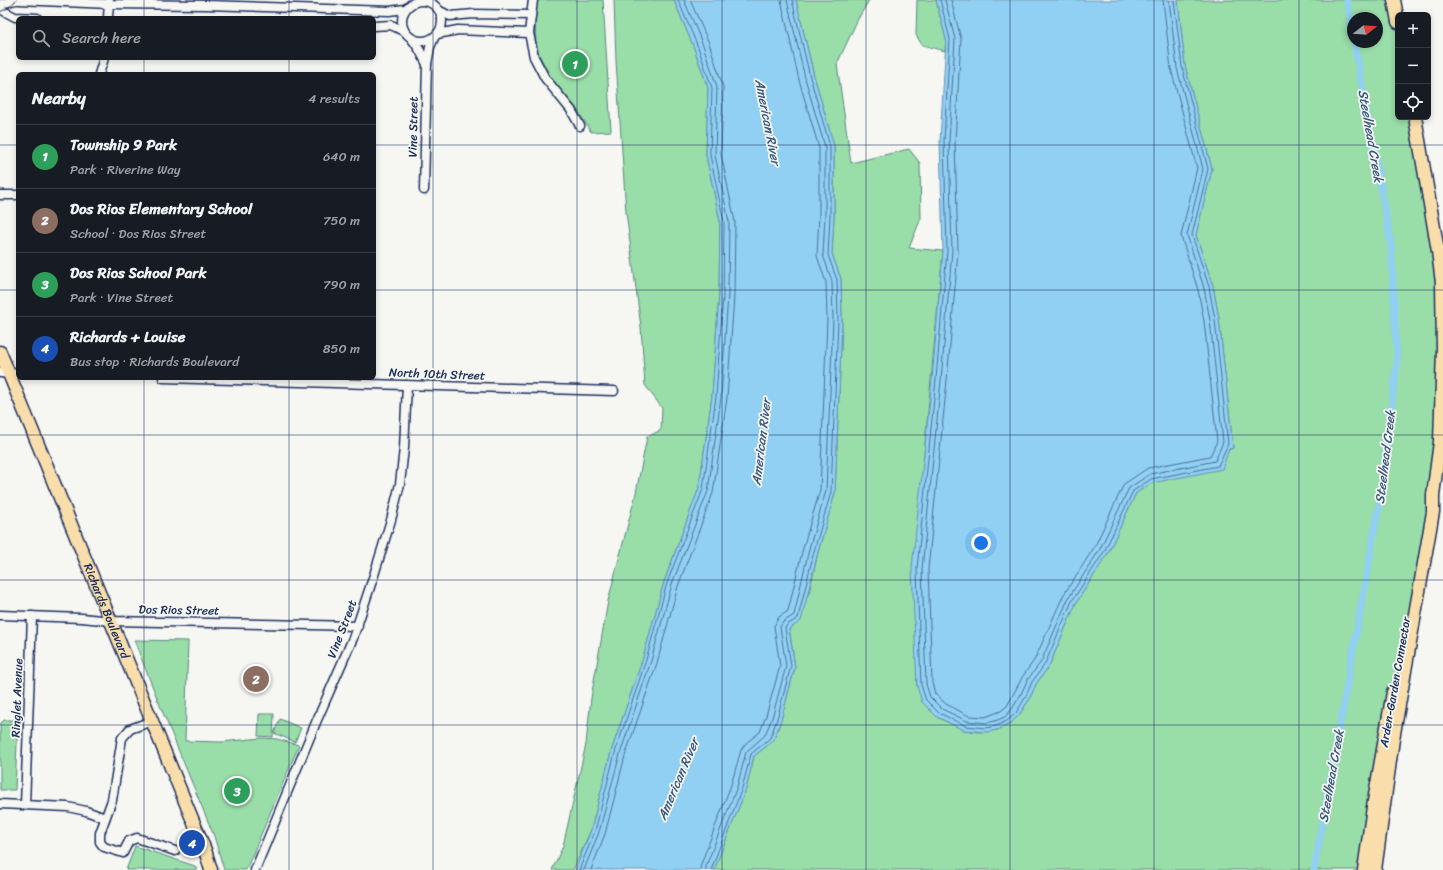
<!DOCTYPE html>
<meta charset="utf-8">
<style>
body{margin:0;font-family:Sriracha,sans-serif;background:#242831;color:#f1f3f6}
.controls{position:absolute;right:12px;top:12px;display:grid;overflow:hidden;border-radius:6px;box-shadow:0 2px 6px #0003}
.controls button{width:36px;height:36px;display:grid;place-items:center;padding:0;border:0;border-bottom:1px solid #363941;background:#171b24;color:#f1f3f6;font:20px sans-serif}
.compass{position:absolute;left:1347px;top:12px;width:36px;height:36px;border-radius:50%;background:#171b24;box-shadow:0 2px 6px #0003;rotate:73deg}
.you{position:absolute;left:981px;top:543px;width:14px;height:14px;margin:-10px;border:3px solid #fff;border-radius:50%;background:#1a73e8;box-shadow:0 0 0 6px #1a73e833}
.badge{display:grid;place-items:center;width:26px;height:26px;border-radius:50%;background:#919bb2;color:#fff;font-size:13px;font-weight:700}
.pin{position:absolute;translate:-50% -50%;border:2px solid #fff;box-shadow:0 1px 4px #0006}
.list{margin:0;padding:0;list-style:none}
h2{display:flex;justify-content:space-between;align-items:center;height:52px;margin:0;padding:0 16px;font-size:17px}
h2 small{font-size:13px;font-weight:400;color:#9ea1a6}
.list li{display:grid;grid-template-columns:26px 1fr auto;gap:12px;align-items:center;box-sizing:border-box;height:64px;padding:0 16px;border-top:1px solid #363941}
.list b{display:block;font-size:15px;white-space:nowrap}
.list p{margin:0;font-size:13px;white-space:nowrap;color:#9ea1a6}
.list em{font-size:13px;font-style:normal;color:#9ea1a6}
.icon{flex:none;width:22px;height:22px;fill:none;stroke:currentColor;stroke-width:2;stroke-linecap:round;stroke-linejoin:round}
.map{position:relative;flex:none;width:1443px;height:870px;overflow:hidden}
.search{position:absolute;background:#171b24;box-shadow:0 2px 6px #0003;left:16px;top:16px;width:360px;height:44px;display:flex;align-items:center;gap:10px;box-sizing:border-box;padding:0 14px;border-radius:6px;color:#9ea1a6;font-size:15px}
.panel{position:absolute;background:#171b24;box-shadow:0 2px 6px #0003;left:16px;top:72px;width:360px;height:308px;border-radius:6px}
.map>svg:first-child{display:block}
.green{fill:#99dda8;stroke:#5a8683;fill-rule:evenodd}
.water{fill:#91d0f2;stroke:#6290b7}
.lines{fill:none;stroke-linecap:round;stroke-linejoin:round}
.shore{stroke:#4a6f99;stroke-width:1}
.canal{stroke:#91d0f2;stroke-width:7}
.minor-casing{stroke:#1b2f5e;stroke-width:11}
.primary-casing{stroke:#1b2f5e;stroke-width:15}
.minor{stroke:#f6f6f2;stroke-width:8}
.primary{stroke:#f9deab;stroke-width:12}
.tram{stroke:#1b2f5e;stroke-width:1}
.grid{fill:none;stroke:#1b2f5e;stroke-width:1;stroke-opacity:0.55}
.labels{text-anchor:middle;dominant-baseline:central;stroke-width:3.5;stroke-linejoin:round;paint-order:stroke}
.street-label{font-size:12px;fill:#1b2f5e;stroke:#f6f6f2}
.water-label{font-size:13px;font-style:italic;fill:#385783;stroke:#f6f6f2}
</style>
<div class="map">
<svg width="1443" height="870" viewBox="0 0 1443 870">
<rect width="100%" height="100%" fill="#f6f6f2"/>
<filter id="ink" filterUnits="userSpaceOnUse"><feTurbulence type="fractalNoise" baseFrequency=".025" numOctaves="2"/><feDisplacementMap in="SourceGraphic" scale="8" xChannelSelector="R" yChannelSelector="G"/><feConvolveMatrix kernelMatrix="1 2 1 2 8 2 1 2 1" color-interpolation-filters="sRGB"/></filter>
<g filter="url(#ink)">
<g class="green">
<path d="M538 0H603L611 131 591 132 577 109 551 78 539 55 536 45 535 16V7Z"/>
<path d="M614 0H674L694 48 708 88 706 155 720 221 719 295 712 396 699 488 664 582 643 658 611 752 591 830 573 870H552L563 846 586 744 591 698 608 601 636 493 647 437 661 430 662 408 645 385 641 327 626 212 616 61Z"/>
<path d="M796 0H869L857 21 837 64 851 163 909 149 920 163 921 218 909 248 943 251 921 487 917 662V686L937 717 964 730 979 732 997 730 1010 724 1019 715 1029 700 1036 684 1049 666 1076 603 1108 553 1136 493 1152 483 1233 448 1219 319 1213 286 1196 235 1212 169 1185 66 1178 0H1394L1398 23V117H1415L1443 326 1437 476 1360 870H714L746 789 754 756 773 741 781 720 795 667 789 628 809 593 818 552 835 493 842 320 841 279 832 254 834 216V146L814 76ZM1353 18H1377V42H1353Z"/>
<path d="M917 0H936L946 39 945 51 922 45 916 35Z"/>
<path d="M134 640 188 641 185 741 221 742 262 738 277 739 299 745 246 870H224L214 836 159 703Z"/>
<path d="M259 714H274L273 737 258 736Z"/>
<path d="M280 719 301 728 295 742 274 733Z"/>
<path d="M4 720H18L15 790H0V724Z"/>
<path d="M135 846 195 866 197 870H126Z"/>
</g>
<g class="water">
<path d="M674 0H796L814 76 834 146V216L832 254 841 279 842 320 835 493 818 552 801 621 789 629 795 667 781 720 773 741 754 756 746 789 714 870H575L591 830 611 752 643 658 664 582 699 488 712 396 719 295 720 221 706 155 708 88 694 48Z"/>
<path d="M936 0H1178L1185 66 1212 169 1196 235 1213 286 1219 319 1233 448 1229 449 1222 469 1152 483 1136 493 1108 553 1076 603 1049 666 1036 684 1029 700 1019 715 1010 724 997 730 987 732 964 730 937 717 922 702 917 686 912 568 932 379 943 251 940 141 946 39Z"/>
</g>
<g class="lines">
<g class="shore">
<path d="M940 0 950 39 944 141 947 251 936 379 917 569 921 685 926 700 939 713 966 726 986 728 996 726 1007 721 1016 713 1025 698 1032 682 1045 664 1072 601 1104 552 1133 491 1151 479 1218 466 1228 444 1215 320 1209 287 1192 235 1208 169 1182 67 1174 0"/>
<path d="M945 0 955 39 949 141 952 251 941 380 922 569 926 684 930 697 942 709 967 721 986 723 995 721 1005 717 1012 709 1020 696 1028 679 1041 662 1068 599 1100 549 1129 488 1150 474 1215 461 1223 442 1210 320 1204 288 1187 235 1203 169 1177 68 1169 0"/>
<path d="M951 0 961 39 955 141 958 252 947 380 928 569 932 683 935 694 946 704 969 716 985 717 1001 711 1007 706 1023 676 1035 659 1063 596 1095 546 1124 484 1148 468 1210 456 1217 441 1204 321 1198 290 1181 236 1197 168 1171 69 1163 0"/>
<path d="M579 870 595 831 615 753 646 660 667 583 703 489 716 397 723 295 724 222 710 155 712 88 698 47 678 0"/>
<path d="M584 870 599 832 620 754 651 661 672 584 708 491 721 397 728 295 729 222 715 155 717 87 703 45 684 0"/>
<path d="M591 870 605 834 625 756 657 663 678 586 713 493 727 398 734 296 735 222 721 154 723 87 709 43 690 0"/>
<path d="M700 870 701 864 731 785 741 750 745 744 760 732 766 716 780 666 774 626 779 617 788 611 803 548 820 490 827 320 826 282 817 256 819 215V148L799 80 781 0"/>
<path d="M706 870V866L737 787 746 752 765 735 772 718 786 666 780 627 783 622 794 615 809 549 826 491 833 320 832 281 823 255 825 216V147L805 78 787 0"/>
<path d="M711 870 742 788 751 754 770 738 777 719 791 666 785 628 787 625 798 618 814 551 831 492 838 320 837 280 828 255 830 216V146L810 77 792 0"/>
</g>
<g class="canal">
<path d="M1347 0 1353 35"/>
<path d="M1314 870 1379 505 1397 362 1391 243 1354 42"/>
</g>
<defs>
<g id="minor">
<path d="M19 0 109 4 207 5 389 11 405 9"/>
<path d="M533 0 529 33 534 57 545 78 571 110 580 126"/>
<circle cx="422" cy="21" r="20"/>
<path d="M0 4 16 0"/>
<path d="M0 9 15 17 37 18"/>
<path d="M440 11 450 16 474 14 530 15"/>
<path d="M108 18 109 0"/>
<path d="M374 26 391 25 404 31"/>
<path d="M437 34 458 30 529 33"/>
<path d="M412 39 419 49 427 64"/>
<path d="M99 74 104 58"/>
<path d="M424 190 427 64 430 47 434 38"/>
<path d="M0 195H18"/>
<path d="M0 373 18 374"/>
<path d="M163 378 614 391"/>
<path d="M0 615 82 618 111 621 358 626"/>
<path d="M152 721 130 729 122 738 112 800 100 833V842L104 847 123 853 129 841 137 838 175 851"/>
<path d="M0 804 68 807 86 811 105 818"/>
<path d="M25 805 32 616"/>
<path d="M255 870 317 720 353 638 374 575 391 520 400 484 404 448 407 385"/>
</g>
<g id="primary">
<path d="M1394 0 1398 22"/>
<path id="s1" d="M0 352 205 850 211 870"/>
<path d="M1364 870 1373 807 1393 692"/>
<path d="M1375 870 1393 739 1433 512V495L1440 442 1443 350 1442 283 1438 251 1415 117"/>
</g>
</defs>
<use href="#minor" class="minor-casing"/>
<use href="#primary" class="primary-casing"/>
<use href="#minor" class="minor"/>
<use href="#primary" class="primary"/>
<path class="tram" d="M0 12 10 7 16 0"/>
</g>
</g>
<path class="grid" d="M144 0V18M289 0V18M433 0V870M577 0V870M722 0V870M866 0V870M1010 0V870M1154 0V870M1299 0V870M144 58V74M289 58V74M0 145H18M374 145H1443M0 290H18M374 290H1443M144 378V870M289 378V870M0 435H1443M0 580H1443M0 725H1443"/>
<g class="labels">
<g class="street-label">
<text transform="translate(413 127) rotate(-89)">Vine Street</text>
<text transform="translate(437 374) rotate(2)">North 10th Street</text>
<text transform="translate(179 610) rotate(1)">Dos Rios Street</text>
<text stroke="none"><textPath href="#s1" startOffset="280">Richards Boulevard</textPath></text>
<text transform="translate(342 629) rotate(-69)">Vine Street</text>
<text transform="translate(1395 682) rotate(-80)">Arden-Garden Connector</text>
<text transform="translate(17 698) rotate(-88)">Ringlet Avenue</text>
</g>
<g class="water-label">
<text transform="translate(768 122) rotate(79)">American River</text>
<text transform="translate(1371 136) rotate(80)">Steelhead Creek</text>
<text transform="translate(761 442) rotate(-83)">American River</text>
<text transform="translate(1385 457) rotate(-83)">Steelhead Creek</text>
<text transform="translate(1331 776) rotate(-80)">Steelhead Creek</text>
<text transform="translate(678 779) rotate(-67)">American River</text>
</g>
</g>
</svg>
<div class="controls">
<button>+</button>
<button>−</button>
<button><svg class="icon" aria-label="locate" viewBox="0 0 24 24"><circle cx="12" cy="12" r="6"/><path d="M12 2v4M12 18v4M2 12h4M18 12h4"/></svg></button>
</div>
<svg class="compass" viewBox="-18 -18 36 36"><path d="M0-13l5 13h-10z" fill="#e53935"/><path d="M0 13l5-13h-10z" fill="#9ea1a6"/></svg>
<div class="you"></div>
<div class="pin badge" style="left:575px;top:64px;background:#2e9e5b">1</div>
<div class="pin badge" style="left:256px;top:679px;background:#8d6e63">2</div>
<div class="pin badge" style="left:237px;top:791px;background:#2e9e5b">3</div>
<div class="pin badge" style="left:192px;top:843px;background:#1a4fb4">4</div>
<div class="search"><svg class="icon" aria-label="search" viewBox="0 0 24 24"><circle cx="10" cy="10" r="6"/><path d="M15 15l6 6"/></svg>Search here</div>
<section class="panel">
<h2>Nearby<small>4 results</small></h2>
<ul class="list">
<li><span class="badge" style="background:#2e9e5b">1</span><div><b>Township 9 Park</b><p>Park · Riverine Way</p></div><em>640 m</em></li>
<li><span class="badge" style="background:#8d6e63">2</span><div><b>Dos Rios Elementary School</b><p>School · Dos Rios Street</p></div><em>750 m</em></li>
<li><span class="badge" style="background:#2e9e5b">3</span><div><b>Dos Rios School Park</b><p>Park · Vine Street</p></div><em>790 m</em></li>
<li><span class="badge" style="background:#1a4fb4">4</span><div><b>Richards + Louise</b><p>Bus stop · Richards Boulevard</p></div><em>850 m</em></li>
</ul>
</section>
</div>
